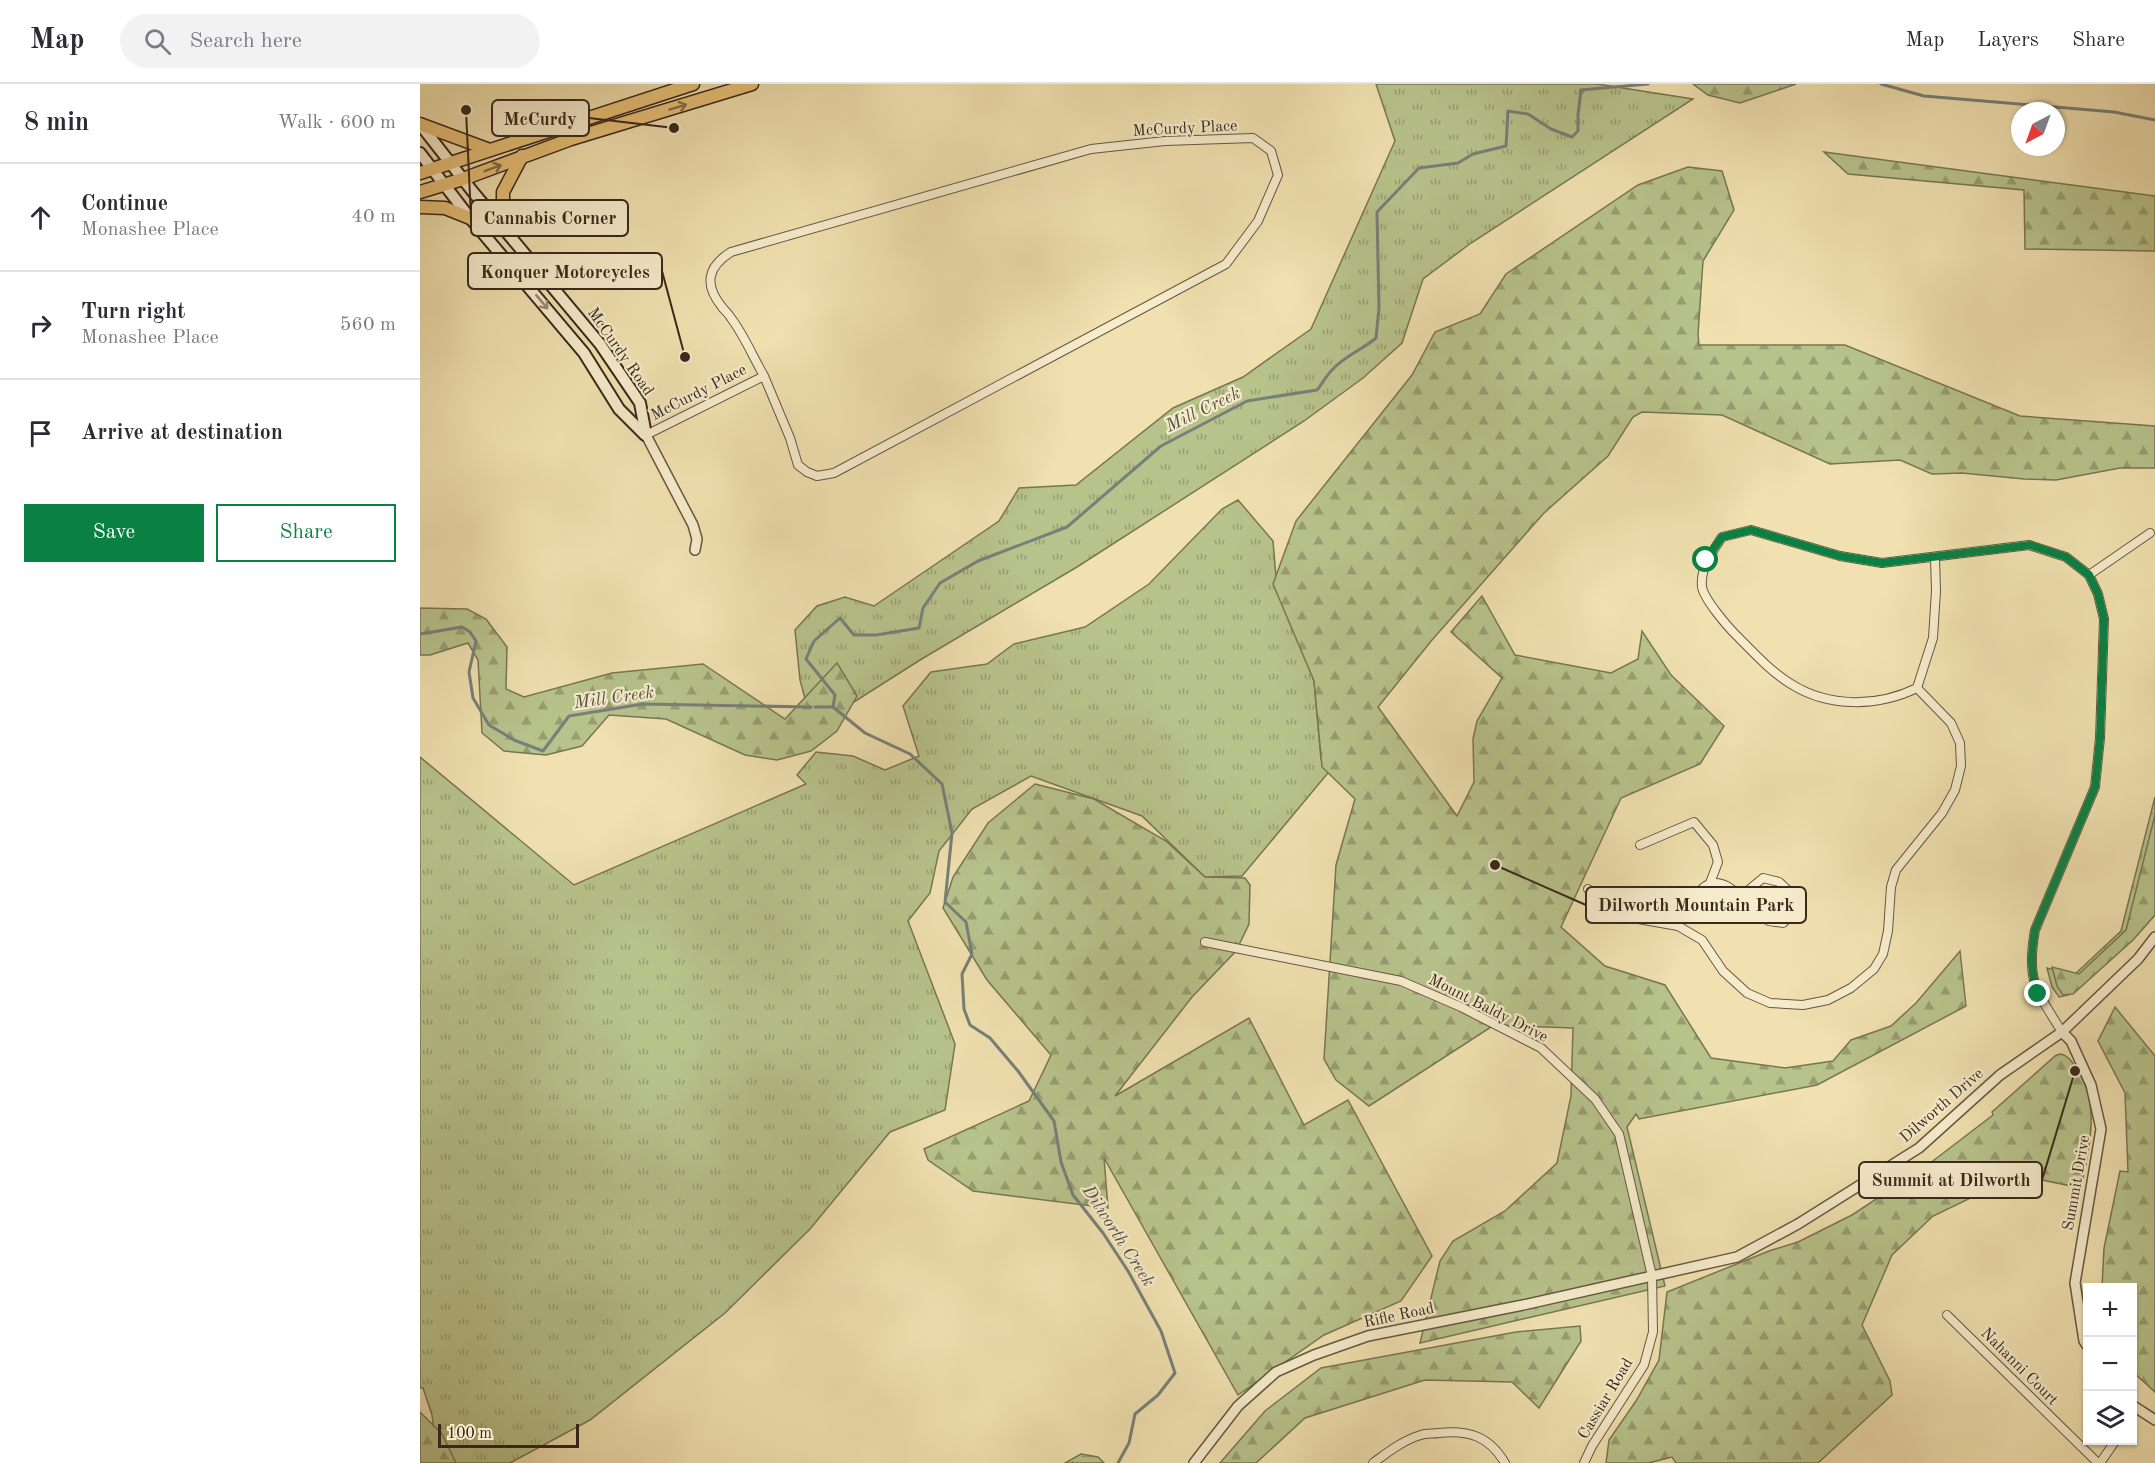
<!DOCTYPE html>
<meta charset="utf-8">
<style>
body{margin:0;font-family:"Old Standard TT",serif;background:#f2f2f3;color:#2b2b33}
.controls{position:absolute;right:18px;bottom:18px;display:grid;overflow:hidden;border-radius:0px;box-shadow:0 2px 4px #0004}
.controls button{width:54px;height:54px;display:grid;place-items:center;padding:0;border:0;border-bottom:2px solid #e1e1e2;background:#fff;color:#2b2b33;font:30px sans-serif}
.compass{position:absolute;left:1591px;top:18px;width:54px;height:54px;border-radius:50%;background:#fff;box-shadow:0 2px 4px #0004;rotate:221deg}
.scale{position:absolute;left:18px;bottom:15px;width:141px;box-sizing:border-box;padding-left:6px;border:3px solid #38291c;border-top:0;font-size:16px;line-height:21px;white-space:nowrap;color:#38291c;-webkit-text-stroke:4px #f6eccc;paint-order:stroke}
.stop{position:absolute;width:18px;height:18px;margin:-14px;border:4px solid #0b8043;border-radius:50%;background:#fff}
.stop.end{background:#0b8043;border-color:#fff;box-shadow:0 2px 6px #0008}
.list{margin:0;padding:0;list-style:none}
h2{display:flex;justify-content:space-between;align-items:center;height:78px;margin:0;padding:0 24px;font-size:26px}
h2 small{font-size:20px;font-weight:400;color:#7c7c81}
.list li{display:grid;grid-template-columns:39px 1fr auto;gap:18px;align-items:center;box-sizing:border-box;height:108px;padding:0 24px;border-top:2px solid #e1e1e2}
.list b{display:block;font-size:22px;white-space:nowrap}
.list p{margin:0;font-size:20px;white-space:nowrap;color:#7c7c81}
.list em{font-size:20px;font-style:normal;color:#7c7c81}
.actions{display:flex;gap:12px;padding:18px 24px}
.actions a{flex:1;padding:14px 0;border:2px solid #0b8043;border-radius:0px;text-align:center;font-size:21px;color:#0b8043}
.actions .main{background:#0b8043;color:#fff}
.icon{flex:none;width:33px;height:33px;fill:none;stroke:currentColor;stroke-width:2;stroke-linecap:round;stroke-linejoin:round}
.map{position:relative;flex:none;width:1735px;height:1379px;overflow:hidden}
header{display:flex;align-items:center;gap:36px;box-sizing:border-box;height:84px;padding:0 30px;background:#fff;border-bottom:2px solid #e1e1e2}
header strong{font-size:28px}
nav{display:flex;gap:33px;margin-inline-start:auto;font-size:21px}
.search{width:420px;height:54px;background:#f2f2f3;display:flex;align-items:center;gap:15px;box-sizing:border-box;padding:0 21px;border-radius:33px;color:#7c7c81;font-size:22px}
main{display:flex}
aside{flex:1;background:#fff}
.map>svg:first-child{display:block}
.grass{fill:url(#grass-tufts);stroke:#787654;stroke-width:1.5}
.forest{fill:url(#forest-firs);stroke:#787654;stroke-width:1.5}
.wetland{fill:url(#wetland-marsh);stroke:#787654;stroke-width:1.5}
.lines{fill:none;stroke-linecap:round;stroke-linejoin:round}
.stream{stroke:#77807a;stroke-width:3}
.minor-casing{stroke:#665741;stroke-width:10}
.tertiary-casing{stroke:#665741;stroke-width:12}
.secondary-casing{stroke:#38291c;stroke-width:14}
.trunk-casing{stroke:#38291c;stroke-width:15}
.minor{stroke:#f6eccc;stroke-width:8}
.tertiary{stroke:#f6eccc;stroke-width:9}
.secondary{stroke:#f6eccc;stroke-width:10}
.trunk{stroke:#e8c078;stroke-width:12}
.oneway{stroke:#876d45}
.oneway2{stroke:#978a74}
.route{stroke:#0b8043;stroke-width:8}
.labels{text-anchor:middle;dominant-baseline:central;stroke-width:4.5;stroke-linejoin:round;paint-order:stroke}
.street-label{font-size:16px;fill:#38291c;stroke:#f6eccc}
.water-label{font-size:18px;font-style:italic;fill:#524d43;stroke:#f6eccc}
.leader{fill:none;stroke:#38291c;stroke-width:2}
.callout-dot{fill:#38291c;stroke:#f6eccc;stroke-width:2}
.callout{fill:#f6eccc;stroke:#38291c;stroke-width:2}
.callout-label{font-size:18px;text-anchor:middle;font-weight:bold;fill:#38291c}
</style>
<header>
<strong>Map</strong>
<div class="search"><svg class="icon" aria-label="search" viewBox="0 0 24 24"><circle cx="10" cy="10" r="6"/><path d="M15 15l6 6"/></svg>Search here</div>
<nav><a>Map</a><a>Layers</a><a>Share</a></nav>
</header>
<main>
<aside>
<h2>8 min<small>Walk · 600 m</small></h2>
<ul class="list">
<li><svg class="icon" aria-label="ahead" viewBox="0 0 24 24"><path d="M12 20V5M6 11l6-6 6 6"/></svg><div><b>Continue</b><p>Monashee Place</p></div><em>40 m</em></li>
<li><svg class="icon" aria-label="right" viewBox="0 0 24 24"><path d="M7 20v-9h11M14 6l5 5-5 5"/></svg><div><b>Turn right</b><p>Monashee Place</p></div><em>560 m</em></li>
<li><svg class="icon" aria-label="arrive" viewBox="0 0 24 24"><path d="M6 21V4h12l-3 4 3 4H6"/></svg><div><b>Arrive at destination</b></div></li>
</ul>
<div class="actions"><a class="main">Save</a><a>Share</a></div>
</aside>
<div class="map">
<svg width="1735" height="1379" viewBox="0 0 1735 1379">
<defs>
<pattern id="grass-tufts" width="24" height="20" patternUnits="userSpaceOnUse" patternTransform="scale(1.5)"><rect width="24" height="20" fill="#b8c38c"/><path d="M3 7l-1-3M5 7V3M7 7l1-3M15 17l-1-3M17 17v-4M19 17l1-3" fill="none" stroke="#979e72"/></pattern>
<pattern id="forest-firs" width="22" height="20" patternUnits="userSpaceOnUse" patternTransform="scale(1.5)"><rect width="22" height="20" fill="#b8c38c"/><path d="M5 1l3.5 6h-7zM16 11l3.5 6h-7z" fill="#979e72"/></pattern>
<pattern id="wetland-marsh" width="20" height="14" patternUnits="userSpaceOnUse" patternTransform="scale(1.5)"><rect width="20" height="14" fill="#b8c38c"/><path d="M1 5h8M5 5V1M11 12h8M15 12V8" fill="none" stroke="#979e72"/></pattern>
</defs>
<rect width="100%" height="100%" fill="#f1e1b0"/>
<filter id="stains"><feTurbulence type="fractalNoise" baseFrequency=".00333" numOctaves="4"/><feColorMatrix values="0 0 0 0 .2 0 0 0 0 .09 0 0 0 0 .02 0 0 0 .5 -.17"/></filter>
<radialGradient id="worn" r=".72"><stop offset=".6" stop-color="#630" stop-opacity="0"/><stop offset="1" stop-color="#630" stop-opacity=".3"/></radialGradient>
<g class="grass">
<path d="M956 0H1177L1273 15 1051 159 1003 195 982 259 943 294 884 337 657 483 500 576 393 644 380 596 375 546 397 522 425 513 454 522 579 437 599 404 656 401 753 324 823 293 891 245 975 57Z"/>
<path d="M818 416 853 457 856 493 894 597 901 675 908 689 822 792 785 793 722 732 611 692 552 725 519 767 510 809 488 837 535 960 525 1026 470 1048 390 1145 305 1229 170 1336 90 1379H18L12 1331 3 1304H0V673L154 801 386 700 377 691 396 668 433 672 465 686 499 672 483 622 511 588 567 580 594 560 665 543 729 500 802 425Z"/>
<path d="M1735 713V824L1648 911 1639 913 1632 903 1627 884 1654 891 1701 847Z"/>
</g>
<g class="forest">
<path d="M1273 0H1376L1320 19 1288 11Z"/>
<path d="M1404 68 1735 112V167L1605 165 1604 106 1428 90Z"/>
<path d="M1268 83 1302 87 1314 126 1283 177 1278 250 1279 261H1425L1600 332 1735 342V384H1700L1636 396 1604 395 1542 389 1512 390 1480 376 1410 380 1302 331 1222 328 1213 333 1188 372 1124 429 1012 556 958 623 1037 732 1054 698 1053 655 1057 637 1082 594 1031 548 1062 512 1095 571 1191 589 1218 575 1222 547 1251 591 1304 642 1280 680 1201 714 1141 843 1185 882 1245 901 1291 974 1365 984 1413 977 1431 956 1471 942 1496 919 1540 867 1546 922 1397 1001 1219 1035 1216 1030 1207 1043 1245 1202 1000 1259 1020 1177 1033 1157 1085 1127 1137 1079 1151 1012 1153 944 1074 941 949 1022 916 996 904 975 916 781 935 715 902 683 894 597 853 500 876 437 992 291 1015 248 1060 230 1086 190 1218 101Z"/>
<path d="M0 524 47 525 66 535 87 563 86 605 104 613 192 589 283 580 365 635 417 579 437 612 417 647 391 667 357 676 325 671 246 635 189 631 162 662 126 671 84 667 62 649 58 576 48 559 10 571H0Z"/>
<path d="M615 700 674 715 746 757 785 793 825 794 830 801 829 840 816 867 772 913 695 1012 829 934 884 1041 928 1016 1012 1172 981 1217 904 1251 818 1311 684 1074 688 1124 553 1107 508 1076 504 1065 609 1017 631 971 567 896 523 824 533 793 568 739Z"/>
<path d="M1735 731V831L1713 856 1653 910 1643 911 1637 902 1632 883 1659 890 1706 846Z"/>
<path d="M1695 923 1735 972V1308L1713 1288 1712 1204 1682 1203 1684 1164 1700 1087 1708 1088 1705 1009 1678 957Z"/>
<path d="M1640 970C1648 971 1653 979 1657 985 1681 1022 1669 1065 1661 1104L1598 1091 1513 1132 1472 1171 1442 1241 1470 1297 1472 1311 1398 1379H1256L1252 1373 1228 1379H1186L1189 1356 1216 1317 1239 1276 1247 1208 1349 1167 1378 1158 1432 1131 1505 1083 1573 1031 1572 1028 1635 972Z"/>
<path d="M1160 1242 1161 1257 1119 1324 1092 1298 1005 1296 885 1334 836 1379H800L845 1327 901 1284 1096 1248Z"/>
<path d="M0 1328 22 1350 36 1379H0Z"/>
</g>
<path class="wetland" d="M661 1370 678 1373 684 1379H645Z"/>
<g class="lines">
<g class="stream">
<path d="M1461 0 1504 12 1694 28 1735 36"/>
<path d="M0 550 42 543 50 548 56 557 49 588 53 614 69 641 94 656 123 667 149 632 223 620 391 623"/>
<path d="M395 623H413L415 611 386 575 394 557 420 534 434 551H456L499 544 503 524 520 499 558 477 647 443 741 362 827 317 897 306C902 300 906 292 912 286 924 272 942 266 956 254L959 224 957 128 999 84 1038 79 1053 70 1086 62 1088 27 1108 30 1131 45 1152 53 1158 47V31L1161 6 1228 0"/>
<path d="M413 623 445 649 490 670 522 700 532 749 525 818 546 838 552 870 542 890 544 925 550 941 570 954 598 987 634 1037 641 1078 653 1111 683 1149 708 1187 741 1247 755 1289 738 1311 715 1330 709 1359 698 1379"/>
</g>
<defs>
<g id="minor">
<path d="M226 351 344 292 370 354 378 381 387 388 397 392 414 389 806 180 838 137 858 91 851 67 833 54 745 57 671 65 311 168C287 183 284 201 302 223 305 227 309 230 311 234 324 251 333 273 344 292"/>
<path d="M1515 474 1516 507 1513 554 1497 604C1458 623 1409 624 1371 600 1350 587 1333 568 1316 551 1307 542 1284 515 1282 503 1280 484 1292 468 1302 453L1331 446 1420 472 1462 479 1609 461 1646 473 1669 491 1678 510 1684 535 1680 654 1675 703 1615 846C1606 897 1616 906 1642 948"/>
<path d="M1669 491 1730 449"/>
<path d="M1220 761 1274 738 1293 761 1298 778 1290 799"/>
<path d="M1168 805 1207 833 1258 842 1282 856 1303 887 1327 909 1350 919 1383 921 1408 916 1431 904 1454 885 1463 870 1468 847 1471 803 1476 786 1522 729 1535 706 1541 682 1540 659 1531 639 1497 604"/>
<path d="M1258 842C1265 826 1271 814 1284 803 1308 786 1329 828 1349 837 1353 838 1359 838 1363 839L1372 830 1373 811 1359 798 1343 794 1320 813"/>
<path d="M785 858 981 897 1041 923 1121 964 1175 1015 1199 1050 1232 1192 1233 1248 1224 1281 1172 1362 1164 1379"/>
<path d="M1527 1231 1678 1379"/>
<path d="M953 1379C967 1369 983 1356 1001 1351 1006 1349 1013 1350 1019 1349 1049 1346 1069 1352 1085 1379"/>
<path d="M1680 1379 1696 1356"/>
</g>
<g id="tertiary">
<path d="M226 351 273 441 277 455 275 466"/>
<path d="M1642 948 1651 957 1671 1001 1681 1045 1655 1199 1664 1257 1668 1263"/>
<path d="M1712 1321 1735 1336"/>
<path d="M774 1379 818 1322 856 1288 894 1271 948 1252 1103 1221 1317 1173 1378 1140 1499 1064 1580 991 1642 948 1718 875 1735 853"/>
</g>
<g id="secondary">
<path d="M0 40 53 108 180 260 220 319 226 351"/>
<path d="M0 69 50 134 164 269 199 325 225 351"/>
</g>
<g id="trunk">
<path d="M0 40 70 66"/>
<path d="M0 89 273 0"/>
<path d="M0 108 43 95 151 55 332 0"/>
<path d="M0 123 25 124 50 134"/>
<path d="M83 144V108L102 72"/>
</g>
</defs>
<use href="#minor" class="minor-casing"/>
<use href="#tertiary" class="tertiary-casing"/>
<use href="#secondary" class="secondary-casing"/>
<use href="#trunk" class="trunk-casing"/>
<use href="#minor" class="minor"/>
<use href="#tertiary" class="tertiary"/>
<use href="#secondary" class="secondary"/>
<use href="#trunk" class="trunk"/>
</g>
<defs><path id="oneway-shaft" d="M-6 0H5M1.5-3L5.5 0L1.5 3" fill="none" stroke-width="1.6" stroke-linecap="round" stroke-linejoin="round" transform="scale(1.5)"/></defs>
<g class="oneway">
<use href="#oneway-shaft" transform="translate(258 23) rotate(-17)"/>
<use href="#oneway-shaft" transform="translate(73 84) rotate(-21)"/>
</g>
<use class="oneway2" href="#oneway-shaft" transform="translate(122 218) rotate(50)"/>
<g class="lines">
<path class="route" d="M1286 476 1302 453 1331 446 1420 472 1462 479 1610 461 1646 473 1669 491 1678 510 1684 535 1680 654 1675 703 1615 846C1611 869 1610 888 1618 910"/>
</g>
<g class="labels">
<g class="street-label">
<text transform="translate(765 45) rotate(-3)">McCurdy Place</text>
<text transform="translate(200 268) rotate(55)">McCurdy Road</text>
<text transform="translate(279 309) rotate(-27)">McCurdy Place</text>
<text transform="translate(1068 925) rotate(27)">Mount Baldy Drive</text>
<text transform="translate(1522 1022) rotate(-41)">Dilworth Drive</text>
<text transform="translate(1657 1099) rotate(-80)">Summit Drive</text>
<text transform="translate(979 1232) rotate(-12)">Rifle Road</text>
<text transform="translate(1599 1283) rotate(45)">Nahanni Court</text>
<text transform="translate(1186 1315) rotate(-59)">Cassiar Road</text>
</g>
<g class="water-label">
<text transform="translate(783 326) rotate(-26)">Mill Creek</text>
<text transform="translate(194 614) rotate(-8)">Mill Creek</text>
<text transform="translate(698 1152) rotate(57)">Dilworth Creek</text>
</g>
</g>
<path class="leader" d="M254 44L169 34M46 26L51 134M265 273L242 187M1075 781L1166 821M1655 987L1622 1096"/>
<g class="callout-dot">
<circle cx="254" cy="44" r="6"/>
<circle cx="46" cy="26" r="6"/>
<circle cx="265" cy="273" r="6"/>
<circle cx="1075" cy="781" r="6"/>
<circle cx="1655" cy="987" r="6"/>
</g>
<g class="callout">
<rect x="72" y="16" width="97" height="36" rx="6"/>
<rect x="51" y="116" width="157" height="36" rx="6"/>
<rect x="48" y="169" width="194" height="36" rx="6"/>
<rect x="1166" y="803" width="220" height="36" rx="6"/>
<rect x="1439" y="1078" width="183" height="36" rx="6"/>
</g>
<g class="callout-label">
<text x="120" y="41">McCurdy</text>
<text x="130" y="140">Cannabis Corner</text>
<text x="145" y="194">Konquer Motorcycles</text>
<text x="1276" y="827">Dilworth Mountain Park</text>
<text x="1531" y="1102">Summit at Dilworth</text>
</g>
<rect width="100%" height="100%" filter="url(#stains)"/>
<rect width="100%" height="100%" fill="url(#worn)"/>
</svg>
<div class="controls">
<button>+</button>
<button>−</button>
<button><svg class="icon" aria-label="layers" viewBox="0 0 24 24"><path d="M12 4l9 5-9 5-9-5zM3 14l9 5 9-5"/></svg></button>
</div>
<svg class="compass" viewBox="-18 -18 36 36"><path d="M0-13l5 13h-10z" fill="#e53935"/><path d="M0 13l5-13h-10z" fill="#7c7c81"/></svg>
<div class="scale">100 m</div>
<div class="stop" style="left:1286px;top:476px"></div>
<div class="stop end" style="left:1618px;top:910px"></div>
</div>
</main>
